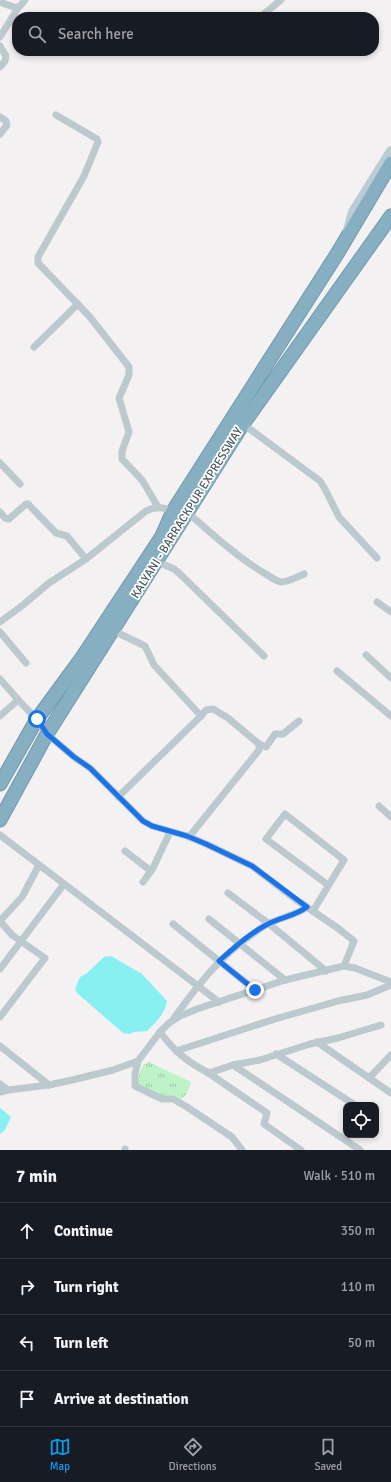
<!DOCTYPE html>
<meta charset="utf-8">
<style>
body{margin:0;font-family:Signika,sans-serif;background:#242831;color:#f1f3f6}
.controls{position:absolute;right:12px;bottom:12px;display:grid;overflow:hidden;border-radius:8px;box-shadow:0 2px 6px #0003}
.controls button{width:36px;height:36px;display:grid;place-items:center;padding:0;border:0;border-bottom:1px solid #363941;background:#171b24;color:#f1f3f6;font:20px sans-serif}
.stop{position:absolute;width:12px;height:12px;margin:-9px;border:3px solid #1a73e8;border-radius:50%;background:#fff}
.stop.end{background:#1a73e8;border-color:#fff;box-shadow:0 1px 4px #0008}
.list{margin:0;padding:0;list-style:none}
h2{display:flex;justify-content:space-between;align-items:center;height:52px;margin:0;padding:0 16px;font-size:17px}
h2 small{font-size:13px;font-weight:400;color:#9ea1a6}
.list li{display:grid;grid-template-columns:26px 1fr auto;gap:12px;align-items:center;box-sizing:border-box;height:56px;padding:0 16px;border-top:1px solid #363941}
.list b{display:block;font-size:15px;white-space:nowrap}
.list em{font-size:13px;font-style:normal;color:#9ea1a6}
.icon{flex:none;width:22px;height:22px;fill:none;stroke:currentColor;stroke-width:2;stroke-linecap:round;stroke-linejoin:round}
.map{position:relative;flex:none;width:391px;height:1150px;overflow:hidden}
.search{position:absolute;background:#171b24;box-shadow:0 2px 6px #0003;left:12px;right:12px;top:12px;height:44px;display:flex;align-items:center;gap:10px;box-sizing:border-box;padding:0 14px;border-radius:16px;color:#9ea1a6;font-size:15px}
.sheet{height:276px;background:#171b24}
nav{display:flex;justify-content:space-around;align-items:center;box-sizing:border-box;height:56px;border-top:1px solid #363941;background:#171b24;font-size:11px;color:#9ea1a6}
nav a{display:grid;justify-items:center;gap:2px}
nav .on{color:#0e9cf1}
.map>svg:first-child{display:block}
.grass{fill:url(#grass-tufts)}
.water{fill:#89f0f2}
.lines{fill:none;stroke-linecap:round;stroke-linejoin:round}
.highway-casing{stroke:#719aae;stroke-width:15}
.street{stroke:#bcc9ce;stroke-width:7}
.secondary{stroke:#bcccd4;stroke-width:10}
.highway{stroke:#86afc2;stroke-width:13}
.route{stroke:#1a73e8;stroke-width:5}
.labels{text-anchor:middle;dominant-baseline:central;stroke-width:3.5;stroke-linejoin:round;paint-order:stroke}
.street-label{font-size:12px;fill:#485960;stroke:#fff}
</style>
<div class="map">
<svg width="391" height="1150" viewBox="0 0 391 1150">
<defs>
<pattern id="grass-tufts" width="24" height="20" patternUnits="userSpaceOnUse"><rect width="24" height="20" fill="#bef3c8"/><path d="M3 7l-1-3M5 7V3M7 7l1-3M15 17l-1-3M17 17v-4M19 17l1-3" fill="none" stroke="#9cc8a6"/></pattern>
</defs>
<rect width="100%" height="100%" fill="#f4f1f2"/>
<path class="grass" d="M149 1062 191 1082C189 1090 186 1096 179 1101L162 1097 138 1085C138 1076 140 1071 144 1064Z"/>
<g class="water">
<path d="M111 956 142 974 167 1001C165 1014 156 1022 147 1031L133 1032 130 1034 123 1033 77 993 75 989 80 977 86 974 104 957Z"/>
<path d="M0 1108 11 1117 5 1130 0 1134Z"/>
</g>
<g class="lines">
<defs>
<g id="highway">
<path d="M0 784 37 719 81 659 162 536 173 511 337 254 391 163"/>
<path d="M0 820 47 734 243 424 391 216"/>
</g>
</defs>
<use href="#highway" class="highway-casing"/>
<g class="street">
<path d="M0 2 16 8 20 6 25 0"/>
<path d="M260 17 281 0"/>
<path d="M0 37 18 8"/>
<path d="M0 46 6 56 5 61 0 67"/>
<path d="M56 115 97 139 98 142 84 176 38 257V263L90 317 129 367V375L119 398 129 432 122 451V459L142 480 158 507"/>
<path d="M0 117 6 121 7 125 0 134"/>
<path d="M34 347 78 304"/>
<path d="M243 424 320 481 325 489 339 517 377 558"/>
<path d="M0 463 20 484"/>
<path d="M0 512 5 518 9 519 26 504H28L56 533 67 536 86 559"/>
<path d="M187 512C212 534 236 556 264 573 270 576 275 581 281 582 288 582 297 577 304 574"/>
<path d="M156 561 174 569 180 574 264 656"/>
<path d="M377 602 391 612"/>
<path d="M0 622 23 605 49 583 86 559 146 511C155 506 165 507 175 512"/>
<path d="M112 630 145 646 154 665 201 716 118 797"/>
<path d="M0 632 26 663"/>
<path d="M366 655 391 678"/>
<path d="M337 671 391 716"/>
<path d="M0 679 22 704 37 719 47 734 74 757 90 768 143 821 152 826 187 836 206 844 252 866 295 899 339 929 354 941 344 966 355 968 391 982"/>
<path d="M0 716 18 700"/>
<path d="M259 744 266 747 275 734H283L299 721"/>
<path d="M379 806 391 817"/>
<path d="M0 835 219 1002"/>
<path d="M189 837 259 750V744L228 718 213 709 206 710 201 716"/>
<path d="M125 851 151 871"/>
<path d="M143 882 153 868 170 832"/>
<path d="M228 893 268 923 326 971"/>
<path d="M313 911 344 860 285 814 266 839 328 885"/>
<path d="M209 919 285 980"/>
<path d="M0 921 12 935 45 958 0 1017"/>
<path d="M0 921 22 897 39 865"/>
<path d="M173 924 255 990"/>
<path d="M0 969 64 884"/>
<path d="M174 1018C197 986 220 956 253 934 258 930 263 926 268 924 281 917 295 916 307 907"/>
<path d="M160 1032C174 1051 187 1062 209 1073L233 1065 260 1060 310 1044 338 1038 381 1025"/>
<path d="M317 1042 391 1093"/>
<path d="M0 1046 49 1085"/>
<path d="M176 1051 275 1019 338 1001 367 995 391 985"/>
<path d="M276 1054 355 1105"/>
<path d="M138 1061 135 1074V1086L162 1099H173L187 1107 232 1137 242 1150"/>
<path d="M233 1065 360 1150"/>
<path d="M207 1072 267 1113 264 1124 301 1150"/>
<path d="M369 1078 391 1055"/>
<path d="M0 1084 8 1090"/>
<path d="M0 1092 8 1090 49 1085 72 1080 113 1070 138 1061 160 1032 169 1023 180 1016 197 1009 285 980 344 966"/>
<path d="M125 1150V1149"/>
</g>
<path class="secondary" d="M348 230 353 212 391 151"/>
<use href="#highway" class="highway"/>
</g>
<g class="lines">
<path class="route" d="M37 719 47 734 74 757 90 768 143 821 152 826 187 836 206 844 252 866 307 907C295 916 281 917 268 924 250 933 234 948 219 961L255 990"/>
</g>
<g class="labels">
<g class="street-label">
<text transform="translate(187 513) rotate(-58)">KALYANI - BARRACKPUR EXPRESSWAY</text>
</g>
</g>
</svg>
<div class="controls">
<button><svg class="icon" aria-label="locate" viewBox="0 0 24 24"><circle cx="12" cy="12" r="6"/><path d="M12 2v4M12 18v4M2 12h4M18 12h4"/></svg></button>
</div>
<div class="stop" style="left:37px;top:719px"></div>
<div class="stop end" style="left:255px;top:990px"></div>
<div class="search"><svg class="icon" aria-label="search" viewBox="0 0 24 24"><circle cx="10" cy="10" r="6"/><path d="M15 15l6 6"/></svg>Search here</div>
</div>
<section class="sheet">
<h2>7 min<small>Walk · 510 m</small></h2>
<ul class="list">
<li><svg class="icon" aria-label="ahead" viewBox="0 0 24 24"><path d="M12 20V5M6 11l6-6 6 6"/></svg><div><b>Continue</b></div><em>350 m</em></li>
<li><svg class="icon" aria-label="right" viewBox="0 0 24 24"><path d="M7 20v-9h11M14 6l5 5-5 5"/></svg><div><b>Turn right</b></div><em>110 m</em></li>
<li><svg class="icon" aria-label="left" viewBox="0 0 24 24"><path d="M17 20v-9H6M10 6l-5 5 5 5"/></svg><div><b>Turn left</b></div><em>50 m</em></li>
<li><svg class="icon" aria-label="arrive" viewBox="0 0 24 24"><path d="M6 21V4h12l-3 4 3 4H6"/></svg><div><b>Arrive at destination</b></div></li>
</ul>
</section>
<nav>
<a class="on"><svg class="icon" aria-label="map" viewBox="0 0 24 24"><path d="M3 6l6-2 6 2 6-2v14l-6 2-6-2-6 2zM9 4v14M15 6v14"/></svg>Map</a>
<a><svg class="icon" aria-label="directions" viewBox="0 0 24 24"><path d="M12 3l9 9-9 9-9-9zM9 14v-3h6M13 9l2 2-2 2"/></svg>Directions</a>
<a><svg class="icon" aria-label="saved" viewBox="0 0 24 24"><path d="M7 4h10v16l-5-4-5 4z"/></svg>Saved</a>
</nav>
